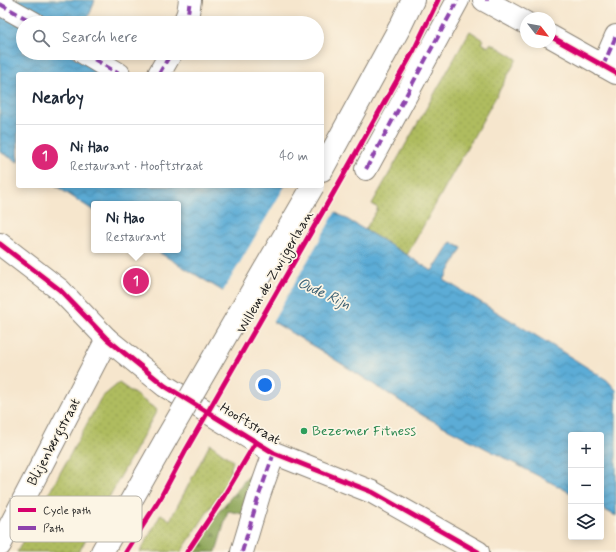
<!DOCTYPE html>
<meta charset="utf-8">
<style>
body{margin:0;font-family:Mynerve,sans-serif;background:#f2f2f3;color:#1f2937}
.controls{position:absolute;right:12px;bottom:12px;display:grid;overflow:hidden;border-radius:4px;box-shadow:0 2px 10px #0003}
.controls button{width:36px;height:36px;display:grid;place-items:center;padding:0;border:0;border-bottom:1px solid #e0e1e3;background:#fff;color:#1f2937;font:20px sans-serif}
.compass{position:absolute;left:520px;top:12px;width:36px;height:36px;border-radius:50%;background:#fff;box-shadow:0 2px 10px #0003;rotate:121deg}
.you{position:absolute;left:265px;top:385px;width:14px;height:14px;margin:-10px;border:3px solid #fff;border-radius:50%;background:#1a73e8;box-shadow:0 0 0 6px #1a73e833}
.badge{display:grid;place-items:center;width:26px;height:26px;border-radius:50%;background:#db2777;color:#fff;font-size:13px;font-weight:700}
.pin{position:absolute;translate:-50% -50%;border:2px solid #fff;box-shadow:0 1px 4px #0006}
.popup{position:absolute;left:91px;top:201px;width:90px;height:52px;box-sizing:border-box;display:grid;place-content:center;border-radius:4px;background:#fff;filter:drop-shadow(0 1px 3px #0005);font-size:13px;white-space:nowrap;color:#747a83}
.popup b{font-size:15px;color:#1f2937}
.popup::after{content:'';position:absolute;left:50%;top:100%;margin-left:-8px;border:8px solid transparent;border-top-color:#fff}
.list{margin:0;padding:0;list-style:none}
h2{display:flex;justify-content:space-between;align-items:center;height:52px;margin:0;padding:0 16px;font-size:17px}
h2 small{font-size:13px;font-weight:400;color:#747a83}
.list li{display:grid;grid-template-columns:26px 1fr auto;gap:12px;align-items:center;box-sizing:border-box;height:64px;padding:0 16px;border-top:1px solid #e0e1e3}
.list b{display:block;font-size:15px;white-space:nowrap}
.list p{margin:0;font-size:13px;white-space:nowrap;color:#747a83}
.list em{font-size:13px;font-style:normal;color:#747a83}
.icon{flex:none;width:22px;height:22px;fill:none;stroke:currentColor;stroke-width:2;stroke-linecap:round;stroke-linejoin:round}
.map{position:relative;flex:none;width:616px;height:552px;overflow:hidden}
.search{position:absolute;background:#fff;box-shadow:0 2px 10px #0003;left:16px;top:16px;width:308px;height:44px;display:flex;align-items:center;gap:10px;box-sizing:border-box;padding:0 14px;border-radius:22px;color:#747a83;font-size:15px}
.panel{position:absolute;background:#fff;box-shadow:0 2px 10px #0003;left:16px;top:72px;width:308px;height:116px;border-radius:4px}
.map>svg:first-child{display:block}
.green{fill:url(#green-dots);stroke:#666c3e}
.forest{fill:url(#forest-firs);stroke:#546039}
.water{fill:url(#water-waves);stroke:#3c6479}
.pier{fill:#f6e6cd}
.lines{fill:none;stroke-linecap:round;stroke-linejoin:round}
.minor-casing{stroke:#898174;stroke-width:24}
.minor{stroke:#fff;stroke-width:22}
.minor-bridge-casing{stroke:#898174;stroke-width:24;stroke-linecap:butt}
.minor-bridge{stroke:#fff;stroke-width:22}
.quiet{stroke:#8e44ad;stroke-width:4;stroke-dasharray:8 4;stroke-linecap:butt}
.cycleway-casing{stroke:#fcf5e5;stroke-width:8}
.cycleway{stroke:#d6006c;stroke-width:5}
.leisure-dot{fill:#2e9e5b;stroke:#fcf5e5;stroke-width:1.5}
.labels{text-anchor:middle;dominant-baseline:central;stroke-width:3.5;stroke-linejoin:round;paint-order:stroke}
.street-label{font-size:14px;fill:#1c1c1c;stroke:#fcf5e5}
.leisure-label{font-size:14px;fill:#27864d;stroke:#fcf5e5;text-anchor:start}
.water-label{font-size:15px;font-style:italic;fill:#385d70;stroke:#fcf5e5}
.key{fill:#fcf5e5;stroke:#b9b4a9;stroke-width:1}
.key-label{font-size:11px;fill:#1c1c1c}
</style>
<div class="map">
<svg width="616" height="552" viewBox="0 0 616 552">
<defs>
<pattern id="green-dots" width="8" height="8" patternUnits="userSpaceOnUse"><rect width="8" height="8" fill="#afbc5f"/><path d="M2 2h.1M6 6h.1" fill="none" stroke="#96a152" stroke-width="1.8" stroke-linecap="round"/></pattern>
<pattern id="forest-firs" width="22" height="20" patternUnits="userSpaceOnUse"><rect width="22" height="20" fill="#8ba456"/><path d="M5 1l3.5 6h-7zM16 11l3.5 6h-7z" fill="#718546"/></pattern>
<pattern id="water-waves" width="16" height="10" patternUnits="userSpaceOnUse"><rect width="16" height="10" fill="#5bacd6"/><path d="M0 5q4-4 8 0t8 0" fill="none" stroke="#4a8bad"/></pattern>
</defs>
<rect width="100%" height="100%" fill="#fcf5e5"/>
<filter id="ink" filterUnits="userSpaceOnUse"><feTurbulence type="fractalNoise" baseFrequency=".025" numOctaves="2"/><feDisplacementMap in="SourceGraphic" scale="8" xChannelSelector="R" yChannelSelector="G"/><feConvolveMatrix kernelMatrix="1 2 1 2 8 2 1 2 1" color-interpolation-filters="sRGB"/></filter>
<filter id="wash" filterUnits="userSpaceOnUse"><feTurbulence type="fractalNoise" baseFrequency=".012" numOctaves="4" result="noise"/><feDisplacementMap in="SourceGraphic" scale="16" xChannelSelector="R" yChannelSelector="G"/><feGaussianBlur stdDeviation="0.9" result="paint"/><feColorMatrix in="noise" values="0 0 0 0 0 0 0 0 0 0 0 0 0 0 0 0 0 1.4 0 .05"/><feComposite in="paint" operator="in"/></filter>
<g filter="url(#wash)">
<rect width="100%" height="100%" fill="#f6e6cd"/>
<g class="green">
<path d="M470 31 484 40 482 43 488 47 491 43 517 59 407 255 365 230 378 208 372 204Z"/>
<path d="M119 383 157 410 79 552H17L101 398Z"/>
<path d="M210 444 233 461 226 484 181 552H140L161 514 170 520Z"/>
</g>
<path class="forest" d="M250 474H254V477L243 514 228 511 216 552H194L217 514Z"/>
<g class="water">
<path d="M12 0H95L91 11 85 23H50L47 21 46 23H34Z"/>
<path d="M0 13 23 26V53H68L102 74H18V162L0 152Z"/>
<path d="M56 186H291L407 255 432 271 451 242 462 248 444 280 553 346 607 380 616 390V516L601 508V435H571V493L422 415 323 352 155 250H178V204H94V211Z"/>
</g>
<path class="pier" d="M285 186H295L336 211 272 323 222 293Z"/>
</g>
<g filter="url(#ink)">
<g class="lines">
<defs>
<g id="minor">
<path d="M484 0 526 23"/>
<path d="M0 4 34 23"/>
<path d="M184 23 188 13 190 0"/>
<path d="M550 36 616 73"/>
<path d="M84 53 119 74"/>
<path d="M603 66 616 36"/>
<path d="M159 74 171 53"/>
<path d="M366 169 458 0"/>
<path d="M322 170 401 25 413 0"/>
<path d="M0 244 60 290 107 339 165 386 274 453 372 492 478 552"/>
<path d="M0 545 107 339"/>
<path d="M102 552 166 439"/>
<path d="M242 552 259 495 274 453"/>
</g>
</defs>
<use href="#minor" class="minor-casing"/>
<use href="#minor" class="minor"/>
<defs>
<path id="minor-bridge" d="M166 439 313 186"/>
</defs>
<use href="#minor-bridge" class="minor-bridge-casing"/>
<use href="#minor-bridge" class="minor-bridge"/>
<g class="quiet">
<path d="M487 1V0"/>
<path d="M0 4 34 23"/>
<path d="M184 23 188 13 190 0"/>
<path d="M84 53 119 74"/>
<path d="M603 66 616 36"/>
<path d="M159 74 171 53"/>
<path d="M366 169 458 0"/>
<path d="M242 552 259 495 274 453"/>
</g>
<defs>
<g id="cycleway">
<path d="M550 36 616 73"/>
<path d="M0 244 60 290 107 339 165 386 274 453 372 492 478 552"/>
<path d="M126 552 161 497 186 450 334 192 414 50 438 0"/>
<path d="M187 552 221 501 256 442"/>
</g>
</defs>
<use href="#cycleway" class="cycleway-casing"/>
<use href="#cycleway" class="cycleway"/>
</g>
</g>
<circle class="leisure-dot" cx="304" cy="431" r="4"/>
<g class="labels">
<g class="street-label">
<text transform="translate(275 272) rotate(-60)">Willem de Zwijgerlaan</text>
<text transform="translate(250 424) rotate(31)">Hooftstraat</text>
<text transform="translate(54 442) rotate(-62)">Blijenbergstraat</text>
</g>
<g class="leisure-label">
<text x="312" y="431">Bezemer Fitness</text>
</g>
<g class="water-label">
<text transform="translate(324 294) rotate(24)">Oude Rijn</text>
</g>
</g>
<rect x="10" y="496" width="132" height="46" rx="6" class="key"/>
<rect x="18" y="508" width="18" height="4" fill="#d6006c"/>
<rect x="18" y="526" width="18" height="4" fill="#8e44ad"/>
<g class="key-label">
<text x="43" y="514">Cycle path</text>
<text x="43" y="532">Path</text>
</g>
</svg>
<div class="controls">
<button>+</button>
<button>−</button>
<button><svg class="icon" aria-label="layers" viewBox="0 0 24 24"><path d="M12 4l9 5-9 5-9-5zM3 14l9 5 9-5"/></svg></button>
</div>
<svg class="compass" viewBox="-18 -18 36 36"><path d="M0-13l5 13h-10z" fill="#e53935"/><path d="M0 13l5-13h-10z" fill="#747a83"/></svg>
<div class="you"></div>
<div class="pin badge" style="left:136px;top:281px">1</div>
<div class="popup"><b>Ni Hao</b>Restaurant</div>
<div class="search"><svg class="icon" aria-label="search" viewBox="0 0 24 24"><circle cx="10" cy="10" r="6"/><path d="M15 15l6 6"/></svg>Search here</div>
<section class="panel">
<h2>Nearby<small></small></h2>
<ul class="list">
<li><span class="badge">1</span><div><b>Ni Hao</b><p>Restaurant · Hooftstraat</p></div><em>40 m</em></li>
</ul>
</section>
</div>
